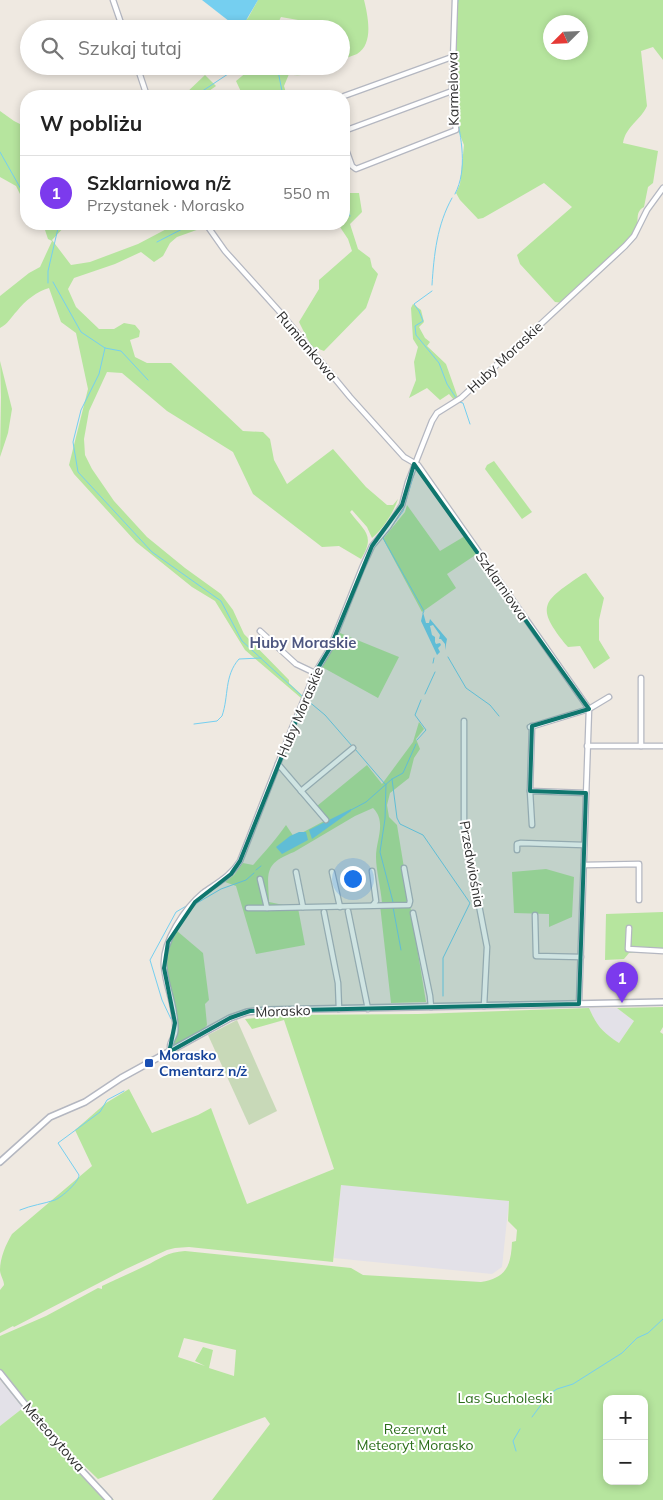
<!DOCTYPE html>
<html lang="pl">
<meta charset="utf-8">
<style>
body{margin:0;font-family:Mulish,sans-serif;background:#f6f6f6;color:#222}
.controls{position:absolute;right:15px;bottom:15px;display:grid;overflow:hidden;border-radius:10px;box-shadow:0 2px 8px #0003}
.controls button{width:45px;height:45px;display:grid;place-items:center;padding:0;border:0;border-bottom:1px solid #e0e0e0;background:#fff;color:#222;font:25px sans-serif}
.compass{position:absolute;left:543px;top:15px;width:45px;height:45px;border-radius:50%;background:#fff;box-shadow:0 2px 8px #0003;rotate:246deg}
.you{position:absolute;left:352px;top:878px;width:18px;height:18px;margin:-12px;border:4px solid #fff;border-radius:50%;background:#1a73e8;box-shadow:0 0 0 8px #1a73e833}
.badge{display:grid;place-items:center;width:32px;height:32px;border-radius:50%;background:#7c3aed;color:#fff;font-size:16px;font-weight:700}
.pin{position:absolute;translate:-50% -41px;filter:drop-shadow(0 1px 2px #0008)}
.pin::after{content:'';position:absolute;top:26px;width:18px;height:15px;background:inherit;clip-path:polygon(0 0,100% 0,50% 100%)}
.list{margin:0;padding:0;list-style:none}
h2{display:flex;justify-content:space-between;align-items:center;height:65px;margin:0;padding:0 20px;font-size:21px}
h2 small{font-size:16px;font-weight:400;color:#767676}
.list li{display:grid;grid-template-columns:32px 1fr auto;gap:15px;align-items:center;box-sizing:border-box;height:75px;padding:0 20px;border-top:1px solid #e0e0e0}
.list b{display:block;font-size:19px;white-space:nowrap}
.list p{margin:0;font-size:16px;white-space:nowrap;color:#767676}
.list em{font-size:16px;font-style:normal;color:#767676}
.icon{flex:none;width:28px;height:28px;fill:none;stroke:currentColor;stroke-width:2;stroke-linecap:round;stroke-linejoin:round}
.map{position:relative;flex:none;width:663px;height:1500px;overflow:hidden}
.search{position:absolute;background:#fff;box-shadow:0 2px 8px #0003;left:20px;top:20px;width:330px;height:55px;display:flex;align-items:center;gap:12px;box-sizing:border-box;padding:0 18px;border-radius:28px;color:#767676;font-size:19px}
.panel{position:absolute;background:#fff;box-shadow:0 2px 8px #0003;left:20px;top:90px;width:330px;height:140px;border-radius:20px}
.map>svg:first-child{display:block}
.industrial{fill:#e3e1e8}
.green{fill:#b6e59e;fill-rule:evenodd}
.cemetery{fill:#c8d9b8}
.water{fill:#75cff0}
.lines{fill:none;stroke-linecap:round;stroke-linejoin:round}
.stream{stroke:#75cff0;stroke-width:1}
.minor-casing{stroke:#b4b7c1;stroke-width:7}
.tertiary-casing{stroke:#b4b7c1;stroke-width:8}
.minor{stroke:#fff;stroke-width:4.5}
.tertiary{stroke:#fff;stroke-width:5}
.marked{fill:#0f766e;fill-opacity:0.2;stroke:#0f766e;stroke-width:4;stroke-linejoin:round}
.transit-dot{fill:#1a4fb4;stroke:#fff;stroke-width:2}
.labels{text-anchor:middle;dominant-baseline:central;stroke-width:4;stroke-linejoin:round;paint-order:stroke}
.street-label{font-size:14px;fill:#2e2e2e;stroke:#fff}
.transit-label{font-size:14px;font-weight:bold;fill:#164399;stroke:#fff;text-anchor:start}
.park-label{font-size:14px;fill:#2c6e1b;stroke:#fff}
.neighbourhood-label{font-size:15px;font-weight:bold;fill:#4d5680;stroke:#fff}
</style>
<div class="map">
<svg width="663" height="1500" viewBox="0 0 663 1500">
<rect width="100%" height="100%" fill="#efe9e1"/>
<g class="industrial">
<path d="M589 1008H617L634 1021 619 1043 605 1034 596 1024Z"/>
<path d="M341 1184 509 1201 502 1267 492 1274 334 1258Z"/>
<path d="M0 1380 23 1408 0 1426Z"/>
</g>
<g class="green">
<path d="M258 0H364C368 16 374 44 357 54 352 56 346 58 341 60V29H302L298 20 281 17 275 29H224L234 25 237 26 248 18Z"/>
<path d="M456 0H663V60L653 47 641 51 647 106C640 121 626 126 623 143L658 151 653 183 648 187 644 207C631 214 645 226 628 238L626 245 563 303 555 302 520 264 517 255 572 207 544 183 483 218 478 219 460 200 456 193 460 184 464 145 458 130 454 101 453 69ZM550 22H580V52H550Z"/>
<path d="M254 66H276L278 69 288 73 289 66H327C315 72 301 78 289 74L284 86 287 96H243L236 81Z"/>
<path d="M205 75 216 86 202 96H183Z"/>
<path d="M0 111 14 121 26 127V206L16 186 0 177Z"/>
<path d="M344 193H359L362 212 350 224 358 249 370 258 372 267 378 274 366 308 324 351 311 346 299 322 319 289V280L352 251 348 239 338 224H344Z"/>
<path d="M43 224H67L52 240 71 265 90 262 138 244 176 224H201L205 227 177 237 170 243 163 256 154 262 141 252 115 264 74 278 68 289 76 307 99 329H114L124 323 135 325 140 331 139 337 130 340 135 357 147 363H171L243 431 263 432 270 439 274 460 287 484 333 449 366 487 387 505H393L398 499C393 513 384 528 372 538L367 527 352 510 350 512C364 531 376 535 361 559L339 546 322 547 253 494 233 452 167 411 122 373 107 372 89 411 84 439 85 455 92 469 114 501 147 537 185 568 221 594 233 610 244 634 289 680V683L302 695 301 698 245 650 215 601 192 587 136 542 74 474 69 465 88 389 76 333 61 322 49 288C37 291 25 301 17 311 11 317 8 324 0 328V296L29 273 40 267 52 241 48 239Z"/>
<path d="M413 304 421 310 424 322 419 327 425 338 430 342 427 346 446 364 458 398 454 400 449 394 440 400 427 388 409 398 416 380 414 362 418 347 413 339 411 308Z"/>
<path d="M0 361 12 409 8 433 0 457 1 397Z"/>
<path d="M494 461 532 512 522 519 485 469 487 465Z"/>
<path d="M407 505 440 551 465 536 477 554 447 574 456 588 422 612 383 539 405 512Z"/>
<path d="M586 573 604 598 599 620V640L610 658 594 669 580 646 568 647C533 605 544 601 583 574Z"/>
<path d="M340 633 399 657 378 698 322 667 337 641Z"/>
<path d="M419 722 424 729 416 739 420 749 414 758 409 778 390 793 387 805 389 817 397 825 426 1002 391 1003 380 905 382 903C381 889 376 870 376 857 376 840 387 822 373 808L355 816 294 852C263 864 268 873 269 902L298 908 305 945 256 954 236 886 225 882 234 875 243 863 253 865C264 853 277 838 286 825L294 837 328 819 317 806 367 765 382 784 413 742Z"/>
<path d="M546 869 574 877 572 917 549 927V914L514 913 512 872Z"/>
<path d="M663 912V949L629 953 624 959 605 960 606 914Z"/>
<path d="M177 931 203 953 209 1000 205 1004 207 1025 202 1031 172 1047C174 1042 177 1038 178 1033 180 1006 160 973 168 948 170 942 174 936 177 931Z"/>
<path d="M663 1007V1027L660 1032 663 1034V1500H212L270 1424 265 1417 98 1479 67 1449 114 1500H0V1426L23 1408 0 1379V1336L46 1316 98 1288 102 1289V1286C116 1279 131 1273 145 1266 160 1259 167 1252 185 1251L351 1268 363 1275 481 1282C506 1278 511 1266 512 1242L516 1241 517 1230 508 1221 509 1201 341 1185 333 1262 189 1247 175 1248 167 1250 126 1269 14 1327 13 1326 0 1333V1290L4 1285C4 1280 0 1275 0 1270 0 1258 6 1244 12 1234L92 1166 75 1130 106 1103 129 1089 152 1133 198 1115 211 1108 247 1204 334 1169 284 1020 252 1029 245 1019 290 1015 418 1014 589 1008C597 1026 602 1032 619 1043L634 1021 617 1008ZM184 1338 236 1350 234 1376 209 1368 213 1350 203 1347 195 1361 205 1366 178 1357ZM607 1399H644V1481H607Z"/>
</g>
<path class="cemetery" d="M237 1020 277 1111 249 1125 208 1035Z"/>
<g class="water">
<path d="M202 0H258L245 22 237 26 234 25Z"/>
<path d="M423 612 426 623H429L430 619 447 639 445 650V644L441 639H439L440 635 433 625 430 626 432 635 435 637V642L436 644 440 643 441 645 438 648 440 652 437 655 421 621Z"/>
<path d="M351 809V811L312 839 309 830Z"/>
<path d="M299 832H306L308 840 282 854 276 847 290 836Z"/>
</g>
<g class="lines">
<g class="stream">
<path d="M457 8 458 0"/>
<path d="M244 29 247 24 245 22"/>
<path d="M277 66 283 96"/>
<path d="M195 96 240 66"/>
<path d="M0 152 26 198"/>
<path d="M455 194C468 169 461 138 456 112"/>
<path d="M344 200 350 216"/>
<path d="M157 242 192 224"/>
<path d="M53 282 81 332 105 348 121 351 148 380"/>
<path d="M48 283V271L59 224"/>
<path d="M432 285C434 254 437 225 452 198"/>
<path d="M432 291 414 304 419 311 423 321 415 326 416 335 439 363 447 384 456 398"/>
<path d="M105 348 99 374 81 410 73 442 78 472 152 552 221 601 242 641 302 696"/>
<path d="M456 404 459 402 463 403 470 424"/>
<path d="M418 462 430 431"/>
<path d="M414 474 403 511 383 538 424 611 423 613"/>
<path d="M448 657 466 688 490 705 499 716"/>
<path d="M433 663 434 658"/>
<path d="M425 694 435 672"/>
<path d="M307 700 325 715 352 746"/>
<path d="M194 724 217 721 222 716C229 696 224 676 239 659L261 658"/>
<path d="M417 740 426 730 415 715 421 700"/>
<path d="M355 749 385 784"/>
<path d="M392 779 397 818 400 824 423 835 470 903 443 958V996"/>
<path d="M386 784 385 819 380 852 393 902"/>
<path d="M351 810 366 802 392 779 403 773 416 744"/>
<path d="M256 870 261 866"/>
<path d="M197 903 221 889 246 880 254 873"/>
<path d="M393 907 401 950"/>
<path d="M171 1019 162 1000 150 960 176 912 188 905"/>
<path d="M20 1210C32 1205 43 1204 55 1200 62 1197 79 1182 79 1175L58 1143 100 1112 107 1100 124 1091"/>
<path d="M532 1417 549 1394 557 1389 573 1384 622 1353 637 1338 648 1333 663 1319"/>
<path d="M516 1451 513 1441 520 1429"/>
</g>
<defs>
<g id="minor">
<path d="M113 0 123 29"/>
<path d="M137 66 147 96"/>
<path d="M344 96 452 57"/>
<path d="M344 131 452 91"/>
<path d="M344 144 352 166 356 169 456 130 452 91 455 0"/>
<path d="M206 224 225 251 279 311 350 397 404 457 418 465 589 709 579 1004"/>
<path d="M260 631 296 664 315 673"/>
<path d="M641 678V746"/>
<path d="M464 721V827L487 947 484 1006"/>
<path d="M530 727 589 709 609 697"/>
<path d="M587 746H663"/>
<path d="M278 764 326 820"/>
<path d="M301 791 353 748"/>
<path d="M530 791 532 726"/>
<path d="M532 825 530 791 586 793"/>
<path d="M517 850V844L521 843 584 845"/>
<path d="M584 865 639 864V900"/>
<path d="M372 871 376 901 373 905"/>
<path d="M296 872 303 907"/>
<path d="M332 872 340 907"/>
<path d="M260 879 267 908 409 905 410 901 404 868"/>
<path d="M248 908H267"/>
<path d="M348 911 368 1009"/>
<path d="M324 912 338 983 339 1009"/>
<path d="M413 913 430 996 431 1007"/>
<path d="M535 915 536 956 581 957"/>
<path d="M629 928 628 949 663 951"/>
<path d="M171 1051C168 1044 173 1040 175 1033 176 1027 175 1020 174 1014 172 998 165 982 164 966 162 942 185 908 203 893 217 883 231 876 240 861L292 728 315 673 330 648 362 568 372 546 388 527 402 505 408 482 432 421 437 413 461 398 625 246 634 236 647 210 663 188"/>
</g>
<g id="tertiary">
<path d="M0 1162 50 1117 85 1102 121 1078 230 1018 247 1012 267 1010 663 1002"/>
<path d="M0 1373 55 1442 109 1500"/>
</g>
</defs>
<use href="#minor" class="minor-casing"/>
<use href="#tertiary" class="tertiary-casing"/>
<use href="#minor" class="minor"/>
<use href="#tertiary" class="tertiary"/>
</g>
<path class="marked" d="M414 464 589 709 532 726 530 791 586 793 579 1004 250 1011 230 1018 171 1051 170 1048 175 1023 164 968 168 942 195 902 231 874 240 861 315 673 330 648 372 546 402 505Z"/>
<rect class="transit-dot" x="144" y="1058" width="10" height="10" rx="2.5"/>
<g class="labels">
<g class="street-label">
<text transform="translate(453 89) rotate(-91)">Karmelowa</text>
<text transform="translate(307 346) rotate(50)">Rumiankowa</text>
<text transform="translate(505 357) rotate(-43)">Huby Moraskie</text>
<text transform="translate(502 586) rotate(55)">Szklarniowa</text>
<text transform="translate(300 712) rotate(-67)">Huby Moraskie</text>
<text transform="translate(472 864) rotate(80)">Przedwiośnia</text>
<text transform="translate(283 1011) rotate(-2)">Morasko</text>
<text transform="translate(54 1437) rotate(49)">Meteorytowa</text>
</g>
<g class="transit-label">
<text x="159" y="1055">Morasko<tspan x="159" dy="16">Cmentarz n/ż</tspan></text>
</g>
<g class="park-label">
<text x="505" y="1398">Las Sucholeski</text>
<text x="415" y="1429">Rezerwat<tspan x="415" dy="16">Meteoryt Morasko</tspan></text>
</g>
<g class="neighbourhood-label">
<text x="303" y="642">Huby Moraskie</text>
</g>
</g>
</svg>
<div class="controls">
<button>+</button>
<button>−</button>
</div>
<svg class="compass" viewBox="-18 -18 36 36"><path d="M0-13l5 13h-10z" fill="#e53935"/><path d="M0 13l5-13h-10z" fill="#767676"/></svg>
<div class="you"></div>
<div class="pin badge" style="left:622px;top:1003px">1</div>
<div class="search"><svg class="icon" aria-label="search" viewBox="0 0 24 24"><circle cx="10" cy="10" r="6"/><path d="M15 15l6 6"/></svg>Szukaj tutaj</div>
<section class="panel">
<h2>W pobliżu<small></small></h2>
<ul class="list">
<li><span class="badge">1</span><div><b>Szklarniowa n/ż</b><p>Przystanek · Morasko</p></div><em>550 m</em></li>
</ul>
</section>
</div>
